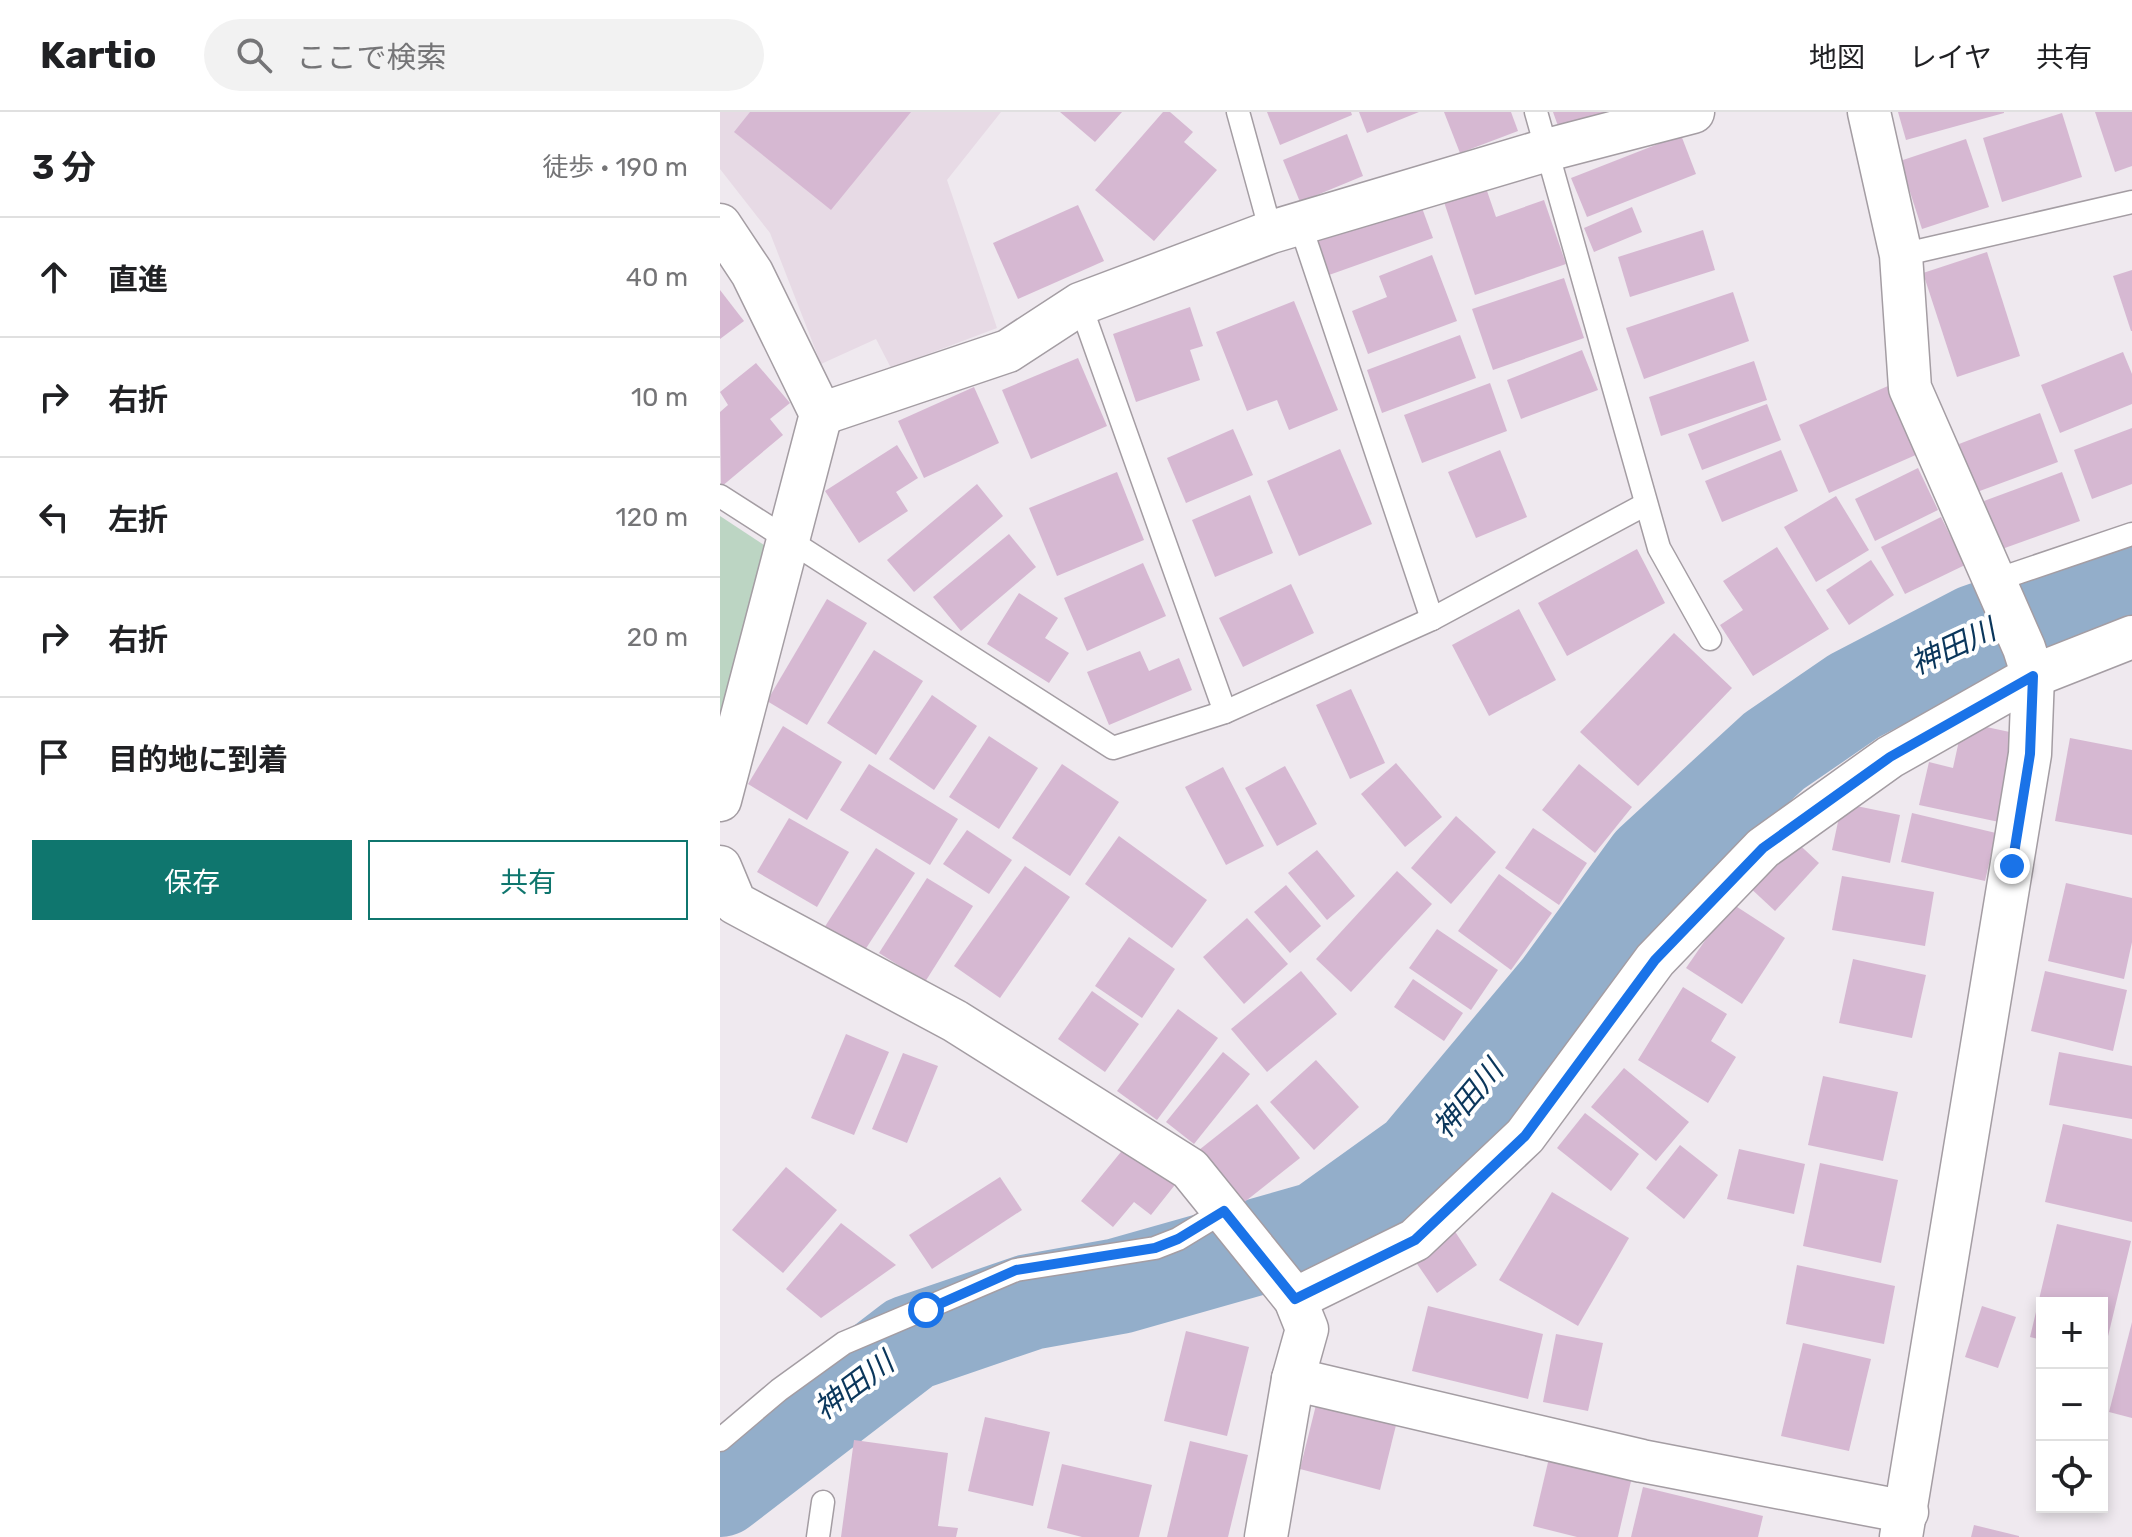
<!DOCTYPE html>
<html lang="ja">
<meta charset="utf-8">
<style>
body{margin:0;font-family:Rubik,"Noto Sans JP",sans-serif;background:#f2f2f2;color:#202124}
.controls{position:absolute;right:24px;bottom:24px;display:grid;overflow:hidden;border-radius:0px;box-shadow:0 4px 12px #0003}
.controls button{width:72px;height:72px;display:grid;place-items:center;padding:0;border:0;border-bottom:2px solid #e0e0e0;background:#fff;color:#202124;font:40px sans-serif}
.stop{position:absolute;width:24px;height:24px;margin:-18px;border:6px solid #1a73e8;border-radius:50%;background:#fff}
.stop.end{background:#1a73e8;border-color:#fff;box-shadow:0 2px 8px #0008}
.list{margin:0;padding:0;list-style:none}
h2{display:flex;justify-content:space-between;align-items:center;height:104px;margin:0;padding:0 32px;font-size:34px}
h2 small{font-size:26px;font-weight:400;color:#757577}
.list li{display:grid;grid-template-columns:52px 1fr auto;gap:24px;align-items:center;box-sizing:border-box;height:120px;padding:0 32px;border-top:2px solid #e0e0e0}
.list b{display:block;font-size:30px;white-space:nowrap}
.list em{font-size:26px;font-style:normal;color:#757577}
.actions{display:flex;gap:16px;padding:24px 32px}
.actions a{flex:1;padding:18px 0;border:2px solid #0f766e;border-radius:0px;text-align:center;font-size:28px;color:#0f766e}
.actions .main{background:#0f766e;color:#fff}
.icon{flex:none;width:44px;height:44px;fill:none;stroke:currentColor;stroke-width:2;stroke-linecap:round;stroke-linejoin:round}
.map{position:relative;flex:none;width:1412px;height:1425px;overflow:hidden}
header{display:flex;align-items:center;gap:48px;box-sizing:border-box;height:112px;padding:0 40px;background:#fff;border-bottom:2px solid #e0e0e0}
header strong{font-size:38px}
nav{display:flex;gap:44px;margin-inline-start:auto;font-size:28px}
.search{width:560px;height:72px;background:#f2f2f2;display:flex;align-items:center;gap:20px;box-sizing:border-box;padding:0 28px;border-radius:44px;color:#757577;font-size:30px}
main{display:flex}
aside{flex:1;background:#fff}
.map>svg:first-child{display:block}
.built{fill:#e7dae5}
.green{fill:#bcd5c3}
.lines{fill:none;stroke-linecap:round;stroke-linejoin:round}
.river{stroke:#93aeca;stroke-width:96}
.building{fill:#d6b8d2}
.lane-casing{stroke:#a49da3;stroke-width:25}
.street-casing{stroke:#a49da3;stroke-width:45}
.lane{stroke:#fff;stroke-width:22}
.street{stroke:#fff;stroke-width:42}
.route{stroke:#1a73e8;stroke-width:10}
.labels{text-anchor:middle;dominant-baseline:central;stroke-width:8;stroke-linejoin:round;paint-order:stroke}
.water-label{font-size:30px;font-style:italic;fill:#0a365b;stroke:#fff}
</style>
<header>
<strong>Kartio</strong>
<div class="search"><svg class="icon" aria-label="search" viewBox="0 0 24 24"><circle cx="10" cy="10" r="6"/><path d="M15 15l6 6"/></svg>ここで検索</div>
<nav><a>地図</a><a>レイヤ</a><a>共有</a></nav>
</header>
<main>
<aside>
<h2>3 分<small>徒歩 · 190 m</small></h2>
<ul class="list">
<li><svg class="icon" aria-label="ahead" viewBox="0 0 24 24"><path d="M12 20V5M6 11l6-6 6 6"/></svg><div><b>直進</b></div><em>40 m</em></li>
<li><svg class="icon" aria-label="right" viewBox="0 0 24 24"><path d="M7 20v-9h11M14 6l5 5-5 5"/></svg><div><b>右折</b></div><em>10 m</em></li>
<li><svg class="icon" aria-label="left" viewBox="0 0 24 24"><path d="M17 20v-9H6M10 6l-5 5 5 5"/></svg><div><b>左折</b></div><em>120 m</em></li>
<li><svg class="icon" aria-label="right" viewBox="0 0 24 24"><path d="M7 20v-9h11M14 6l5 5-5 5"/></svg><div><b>右折</b></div><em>20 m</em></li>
<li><svg class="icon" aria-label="arrive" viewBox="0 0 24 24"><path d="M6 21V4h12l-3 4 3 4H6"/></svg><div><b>目的地に到着</b></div></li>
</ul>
<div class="actions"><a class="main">保存</a><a>共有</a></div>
</aside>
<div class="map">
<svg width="1412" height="1425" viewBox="0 0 1412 1425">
<rect width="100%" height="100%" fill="#efe9ef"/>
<path class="built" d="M0 0H281L227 68 277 216 171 256 156 227 101 252 50 121 0 57Z"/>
<path class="green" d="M0 404 47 435 0 647Z"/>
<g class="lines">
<path class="river" d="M0 1377 190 1231 310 1190 399 1174 600 1117 699 1046 841 876 932 751 1054 639 1134 584 1257 520 1412 466"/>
</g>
<g class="building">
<path d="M30 0H191L111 98 14 20Z"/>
<path d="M340 0H402L375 30Z"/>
<path d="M443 0H450L473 20 464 30 497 58 434 129 375 78Z"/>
<path d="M547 0H631L632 3 560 33Z"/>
<path d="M639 0H699L647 21Z"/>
<path d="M724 0H791L798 19 740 41Z"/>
<path d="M833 0H915L843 28Z"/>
<path d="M1178 0H1284V1L1186 28Z"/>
<path d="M1375 0H1412V54L1395 60Z"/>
<path d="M1342 1 1362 65 1282 90 1263 26Z"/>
<path d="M627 22 643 64 580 90 563 48Z"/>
<path d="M961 23 976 62 867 105 851 66Z"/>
<path d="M1246 27 1269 95 1202 117 1180 49Z"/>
<path d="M766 76 776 105 824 88 846 152 755 183 724 90Z"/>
<path d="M698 85 713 126 609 163 595 121Z"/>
<path d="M358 93 384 149 298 187 273 131Z"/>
<path d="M912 95 922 120 874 140 864 116Z"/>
<path d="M983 118 995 158 910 185 898 145Z"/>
<path d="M1267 140 1300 244 1237 265 1203 161Z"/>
<path d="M712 143 737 209 648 242 632 199 667 185 659 164Z"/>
<path d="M1412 158V219H1411L1393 164Z"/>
<path d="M844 166 864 226 773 258 752 197Z"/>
<path d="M0 178 24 209 0 227Z"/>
<path d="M1013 180 1029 229 924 267 906 216Z"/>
<path d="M574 189 618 298 569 318 557 288 527 299 496 220Z"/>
<path d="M470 195 483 234 470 238 480 268 416 290 393 222Z"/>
<path d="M740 223 756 266 662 301 647 258Z"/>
<path d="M862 238 878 278 801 307 787 268Z"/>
<path d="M1403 240 1412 262V292L1340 321 1321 273Z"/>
<path d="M358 246 387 314 311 347 282 278Z"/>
<path d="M1034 249 1047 288 941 324 929 285Z"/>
<path d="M36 251 70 291 50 307 63 323 1 375 0 300 8 293 0 280Z"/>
<path d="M770 271 787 319 702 351 684 303Z"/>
<path d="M1168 274 1198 342 1109 381 1079 313Z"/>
<path d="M254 275 279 331 204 366 178 309Z"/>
<path d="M1047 292 1061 328 982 358 968 322Z"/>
<path d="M1320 301 1338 350 1257 380 1239 332Z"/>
<path d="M1412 316V372L1372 387 1354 338Z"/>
<path d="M513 317 533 363 466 391 447 346Z"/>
<path d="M177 333 198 366 176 380 188 399 139 431 105 379Z"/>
<path d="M620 337 652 412 579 444 547 369Z"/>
<path d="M780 338 807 405 756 426 728 360Z"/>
<path d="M1061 338 1078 379 1002 410 985 369Z"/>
<path d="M1198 356 1218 398 1155 429 1135 387Z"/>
<path d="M397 360 424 428 337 464 309 396Z"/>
<path d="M1342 360 1360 409 1282 437 1264 389Z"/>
<path d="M257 372 283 404 194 480 167 448Z"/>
<path d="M530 383 553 441 495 465 472 408Z"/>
<path d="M1116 384 1149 438 1096 470 1064 415Z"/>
<path d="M1221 405 1245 453 1185 482 1161 435Z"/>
<path d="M289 422 316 455 241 519 213 485Z"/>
<path d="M1057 435 1109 517 1033 564 1000 513 1023 498 1003 469Z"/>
<path d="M917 437 945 491 847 544 818 491Z"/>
<path d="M1151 448 1174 483 1129 513 1106 478Z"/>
<path d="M423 451 446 504 367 539 344 486Z"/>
<path d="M571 472 594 521 523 555 499 506Z"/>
<path d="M299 481 338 506 325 526 349 541 329 571 267 532Z"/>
<path d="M107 487 147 511 87 613 47 589Z"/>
<path d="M799 497 836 568 769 604 732 533Z"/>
<path d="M954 521 1012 576 918 674 860 620Z"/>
<path d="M154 538 203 569 156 643 107 611Z"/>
<path d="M420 539 429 559 459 546 472 578 389 613 367 560Z"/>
<path d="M631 577 665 651 630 667 596 593Z"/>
<path d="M212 583 257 614 214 678 169 647Z"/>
<path d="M1243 610 1299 622 1279 710 1199 693 1209 650 1233 656Z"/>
<path d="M63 614 122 650 87 708 28 672Z"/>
<path d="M269 624 318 656 279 717 229 685Z"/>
<path d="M1350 626 1412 638V723L1335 709Z"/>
<path d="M676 651 722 705 685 735 641 682Z"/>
<path d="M149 652 238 707 210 753 120 698Z"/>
<path d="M342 652 399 690 350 764 292 726Z"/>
<path d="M859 652 912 695 875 741 822 698Z"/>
<path d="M565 654 597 712 557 734 525 676Z"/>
<path d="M503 655 544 734 506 753 465 675Z"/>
<path d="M1122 691 1180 703 1170 751 1112 738Z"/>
<path d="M1192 701 1276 721 1265 769 1181 750Z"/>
<path d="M736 704 776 740 731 792 691 756Z"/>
<path d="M69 706 129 740 97 795 37 760Z"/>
<path d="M813 716 867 751 839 793 785 756Z"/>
<path d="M247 718 292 748 269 782 223 752Z"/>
<path d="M399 724 487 788 452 836 365 772Z"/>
<path d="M1070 724 1099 751 1055 799 1026 772Z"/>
<path d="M156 736 195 761 143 841 104 816Z"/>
<path d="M597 738 635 784 607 808 568 761Z"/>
<path d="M305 754 350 785 280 886 234 854Z"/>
<path d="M677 759 712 792 631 880 596 847Z"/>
<path d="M779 762 832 801 791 858 738 819Z"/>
<path d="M1122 764 1214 780 1205 834 1112 818Z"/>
<path d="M207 766 253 794 205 870 159 841Z"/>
<path d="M1346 771 1412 786V830L1404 867 1328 849Z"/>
<path d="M566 773 601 814 570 841 534 800Z"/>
<path d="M1011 791 1065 826 1022 892 966 856Z"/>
<path d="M527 806 568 852 524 892 483 845Z"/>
<path d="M717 817 778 858 751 898 689 856Z"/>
<path d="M409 825 455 857 422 906 375 874Z"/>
<path d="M1133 847 1206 863 1192 926 1119 911Z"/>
<path d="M581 859 617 902 547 960 511 917Z"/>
<path d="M1325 859 1407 878 1393 939 1311 919Z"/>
<path d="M693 867 743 901 724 929 674 895Z"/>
<path d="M963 875 1007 902 991 929 1016 945 988 991 918 948Z"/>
<path d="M372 879 419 912 385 960 338 927Z"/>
<path d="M458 897 498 926 437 1008 397 979Z"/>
<path d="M126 922 169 940 134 1023 91 1006Z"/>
<path d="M503 940 530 962 474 1032 446 1010Z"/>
<path d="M1339 940 1412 954V1007L1329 993Z"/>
<path d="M183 941 218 954 187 1031 152 1017Z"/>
<path d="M596 948 639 995 594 1038 550 990Z"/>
<path d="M904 956 969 1010 936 1049 871 995Z"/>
<path d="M1103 964 1178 980 1163 1049 1088 1033Z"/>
<path d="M537 992 580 1046 522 1092 479 1038Z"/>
<path d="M865 1001 919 1042 891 1079 837 1036Z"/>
<path d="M1343 1012 1412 1027V1110L1325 1090Z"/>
<path d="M409 1030 458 1069 431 1103 414 1090 393 1115 361 1089Z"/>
<path d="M960 1033 998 1063 964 1107 926 1076Z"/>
<path d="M1019 1037 1085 1052 1074 1102 1007 1087Z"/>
<path d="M1100 1051 1178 1068 1161 1151 1083 1134Z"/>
<path d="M66 1055 117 1098 63 1161 12 1118Z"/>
<path d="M280 1065 302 1098 212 1157 189 1123Z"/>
<path d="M832 1080 909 1126 858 1214 779 1168Z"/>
<path d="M121 1111 176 1153 101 1206 66 1177Z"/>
<path d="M1337 1112 1411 1129 1383 1245 1382 1191H1322V1228L1310 1225Z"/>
<path d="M732 1115 757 1153 717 1181 691 1143Z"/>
<path d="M1077 1153 1175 1174 1164 1232 1066 1212Z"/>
<path d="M708 1194 823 1222 808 1287 692 1259Z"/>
<path d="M1262 1194 1296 1205 1278 1256 1245 1245Z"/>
<path d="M1412 1210V1306L1389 1300Z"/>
<path d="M466 1219 529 1235 507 1324 444 1309Z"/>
<path d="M836 1222 883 1231 868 1299 823 1290Z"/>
<path d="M1083 1231 1151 1247 1129 1339 1061 1324Z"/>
<path d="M598 1285 678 1305 660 1378 580 1357Z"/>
<path d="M265 1305 330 1320 313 1394 248 1379Z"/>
<path d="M134 1328 228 1341 218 1414 238 1416 236 1425H121Z"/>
<path d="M470 1329 528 1343 508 1425H447Z"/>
<path d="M829 1346 912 1365 898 1425H857L813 1414Z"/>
<path d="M342 1352 432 1373 419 1425H362L327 1416Z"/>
<path d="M923 1375 1043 1404 1038 1425H911Z"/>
<path d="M1254 1413 1299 1424V1425H1251Z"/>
</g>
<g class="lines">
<defs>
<g id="lane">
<path d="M518 0 551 120"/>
<path d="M816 0 939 436 990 527"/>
<path d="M580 112 712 507"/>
<path d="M1181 143 1412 90"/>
<path d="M360 192 505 600"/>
<path d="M0 384 393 636 505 600 712 507 926 392"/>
<path d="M1273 469 1412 422"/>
<path d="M0 1328 59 1278 124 1231 296 1158 435 1136 458 1127 504 1099"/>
<path d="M98 1425 103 1390"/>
</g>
<g id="street">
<path d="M1149 0 1181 143 1190 276 1304 536 1313 564 1310 642 1181 1425"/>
<path d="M0 113 32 161 101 302 0 688"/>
<path d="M101 302 288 239 360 192 551 120 827 38 973 0"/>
<path d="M0 755 15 791 235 909 470 1057 575 1187 587 1217 573 1267 546 1425"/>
<path d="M575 1187 695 1128 805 1024 935 848 1043 736 1170 645 1313 564 1412 525"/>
<path d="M573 1267 922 1349 1187 1400"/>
</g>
</defs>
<use href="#lane" class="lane-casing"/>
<use href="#street" class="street-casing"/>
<use href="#lane" class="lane"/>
<use href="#street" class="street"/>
</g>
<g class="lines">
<path class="route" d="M206 1198 296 1158 435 1136 458 1127 504 1099 575 1187 695 1128 805 1024 935 848 1043 736 1170 645 1313 564 1310 642 1292 754"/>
</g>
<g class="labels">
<g class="water-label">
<text transform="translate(1233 535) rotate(-25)">神田川</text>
<text transform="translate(748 987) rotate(-50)">神田川</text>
<text transform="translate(134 1274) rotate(-37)">神田川</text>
</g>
</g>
</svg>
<div class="controls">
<button>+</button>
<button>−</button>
<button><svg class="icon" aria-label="locate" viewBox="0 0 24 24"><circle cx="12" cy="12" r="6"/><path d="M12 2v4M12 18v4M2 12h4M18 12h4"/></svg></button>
</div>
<div class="stop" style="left:206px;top:1198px"></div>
<div class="stop end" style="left:1292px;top:754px"></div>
</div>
</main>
